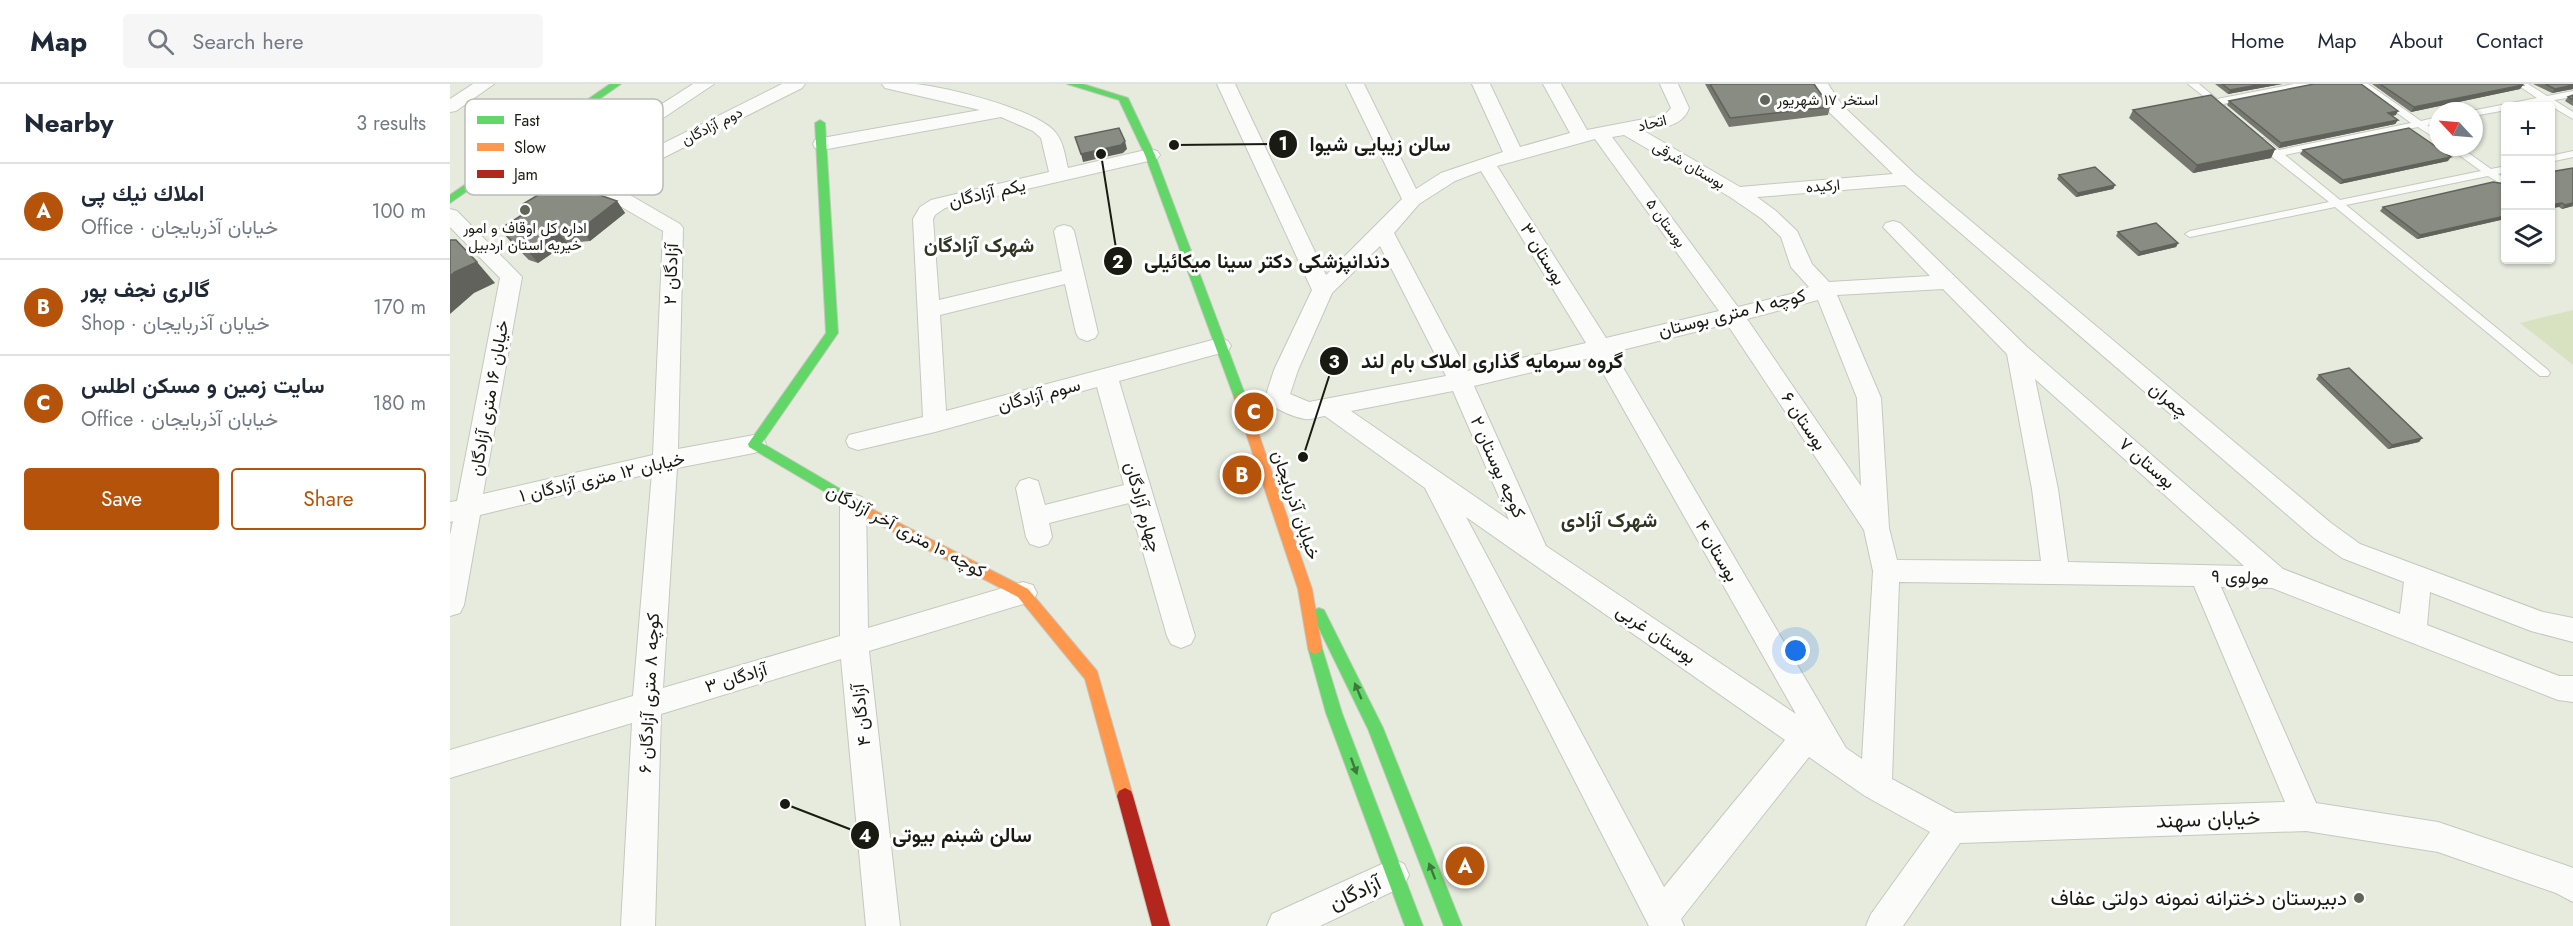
<!DOCTYPE html>
<meta charset="utf-8">
<style>
body{margin:0;font-family:Jost,Vazirmatn,sans-serif;background:#f6f6f7;color:#1f2937}
.controls{position:absolute;right:18px;top:18px;display:grid;overflow:hidden;border-radius:6px;box-shadow:0 2px 4px #0004}
.controls button{width:54px;height:54px;display:grid;place-items:center;padding:0;border:0;border-bottom:2px solid #e0e1e3;background:#fff;color:#1f2937;font:30px sans-serif}
.compass{position:absolute;left:1979px;top:18px;width:54px;height:54px;border-radius:50%;background:#fff;box-shadow:0 2px 4px #0004;rotate:296deg}
.you{position:absolute;left:1346px;top:567px;width:21px;height:21px;margin:-15px;border:4px solid #fff;border-radius:50%;background:#1a73e8;box-shadow:0 0 0 9px #1a73e833}
.badge{display:grid;place-items:center;width:39px;height:39px;border-radius:50%;background:#b45309;color:#fff;font-size:20px;font-weight:700}
.pin{position:absolute;translate:-50% -50%;border:3px solid #fff;box-shadow:0 2px 6px #0006}
.list{margin:0;padding:0;list-style:none}
h2{display:flex;justify-content:space-between;align-items:center;height:78px;margin:0;padding:0 24px;font-size:26px}
h2 small{font-size:20px;font-weight:400;color:#747a83}
.list li{display:grid;grid-template-columns:39px 1fr auto;gap:18px;align-items:center;box-sizing:border-box;height:96px;padding:0 24px;border-top:2px solid #e0e1e3}
.list b{display:block;font-size:22px;white-space:nowrap}
.list p{margin:0;font-size:20px;white-space:nowrap;color:#747a83}
.list em{font-size:20px;font-style:normal;color:#747a83}
.actions{display:flex;gap:12px;padding:18px 24px}
.actions a{flex:1;padding:14px 0;border:2px solid #b45309;border-radius:6px;text-align:center;font-size:21px;color:#b45309}
.actions .main{background:#b45309;color:#fff}
.icon{flex:none;width:33px;height:33px;fill:none;stroke:currentColor;stroke-width:2;stroke-linecap:round;stroke-linejoin:round}
.map{position:relative;flex:none;width:2123px;height:842px;overflow:hidden}
header{display:flex;align-items:center;gap:36px;box-sizing:border-box;height:84px;padding:0 30px;background:#fff;border-bottom:2px solid #e0e1e3}
header strong{font-size:28px}
nav{display:flex;gap:33px;margin-inline-start:auto;font-size:21px}
.search{width:420px;height:54px;background:#f6f6f7;display:flex;align-items:center;gap:15px;box-sizing:border-box;padding:0 21px;border-radius:6px;color:#747a83;font-size:22px}
main{display:flex}
aside{flex:1;background:#fff}
.map>svg:first-child{display:block}
.green{fill:#d9e2c0}
.lines{fill:none;stroke-linecap:round;stroke-linejoin:round}
.lane-casing{stroke:#c5c8be;stroke-width:2}
.street-casing{stroke:#c5c8be;stroke-width:2}
.fast-casing{stroke:#c5c8be;stroke-width:2}
.slow-casing{stroke:#c5c8be;stroke-width:2}
.jam-casing{stroke:#c5c8be;stroke-width:2}
.lane{fill:#fbfcfa;fill-rule:evenodd}
.street{fill:#fbfcfa;fill-rule:evenodd}
.fast{fill:#63d668;fill-rule:evenodd}
.slow{fill:#ff974d;fill-rule:evenodd}
.jam{fill:#b3261e;fill-rule:evenodd}
.wall{fill:#767870}
.shaded-wall{fill:#60625b}
.building{fill:#898c82;stroke:#60625b;stroke-width:1.5}
.oneway{fill:#3e783d}
.poi-dot{fill:#616459;stroke:#fff;stroke-width:2}
.labels{text-anchor:middle;dominant-baseline:central;stroke-width:6;stroke-linejoin:round;paint-order:stroke}
.far-poi-label{font-size:15px;fill:#191b12;stroke:#fff;text-anchor:start}
.far-street-label{font-size:15px;fill:#191b12;stroke:#fff}
.street-label{font-size:18px;fill:#191b12;stroke:#fff}
.neighbourhood-label{font-size:20px;font-weight:bold;fill:#303521;stroke:#fff}
.near-street-label{font-size:21px;fill:#191b12;stroke:#fff}
.near-poi-label{font-size:21px;fill:#191b12;stroke:#fff;text-anchor:end}
.key{fill:#fff;stroke:#babbb8;stroke-width:1.5}
.key-label{font-size:16px;fill:#191b12}
.leader{fill:none;stroke:#191b12;stroke-width:2}
.callout-dot{fill:#191b12;stroke:#fff;stroke-width:2}
.mark-label{font-size:18px;text-anchor:middle;font-weight:bold;fill:#fff}
.callout-label{font-size:20px;text-anchor:middle;font-weight:bold;fill:#191b12;stroke:#fff;stroke-width:6;stroke-linejoin:round;paint-order:stroke}
</style>
<header>
<strong>Map</strong>
<div class="search"><svg class="icon" aria-label="search" viewBox="0 0 24 24"><circle cx="10" cy="10" r="6"/><path d="M15 15l6 6"/></svg>Search here</div>
<nav><a>Home</a><a>Map</a><a>About</a><a>Contact</a></nav>
</header>
<main>
<aside>
<h2>Nearby<small>3 results</small></h2>
<ul class="list">
<li><span class="badge">A</span><div><b>املاك نيك پى</b><p>Office · خیابان آذربایجان</p></div><em>100 m</em></li>
<li><span class="badge">B</span><div><b>گالری نجف پور</b><p>Shop · خیابان آذربایجان</p></div><em>170 m</em></li>
<li><span class="badge">C</span><div><b>سایت زمین و مسکن اطلس</b><p>Office · خیابان آذربایجان</p></div><em>180 m</em></li>
</ul>
<div class="actions"><a class="main">Save</a><a>Share</a></div>
</aside>
<div class="map">
<svg width="2123" height="842" viewBox="0 0 2123 842">
<rect width="100%" height="100%" fill="#e7ebde"/>
<path class="green" d="M2123 226V281L2070 239Z"/>
<g class="lines">
<defs>
<g id="lane">
<path d="M1738 0H1749L1767 15 1844 0H1864L1859 3 1773 20 1775 22 1770 25Z"/>
<path d="M1907 0H1918L1971 37 1988 33V39L1977 41 1988 48V56L1968 43 1835 71 1890 116 2031 87 1998 63H2010L2041 85 2056 82V88L2048 90 2056 95V103L2038 92 1896 121 2098 286 2100 289 2098 292H2090L1885 123 1740 153 1735 150 1740 147 1879 118 1821 72 1805 56 1806 54H1814L1829 66 1961 39Z"/>
<path d="M2066 0H2078L2097 12 2123 7V13L2104 16 2123 28V35L2094 18 2073 22H2056V26L2024 32V27H2021L2087 14Z"/>
<path d="M2123 67V73L2100 78V72Z"/>
</g>
<g id="street">
<path d="M23 0H44L6 27 0 28V15Z"/>
<path d="M243 0H264L134 87 146 93 332 0H355L352 4 161 100 230 140 233 144 228 365 304 351 313 354 316 360 313 366 304 369 227 384 213 604 390 552V420L394 413 403 410 412 413 416 420 418 544 573 498 583 501 587 509 583 517 419 567 450 842H416L391 575 211 630 205 842H171L182 639 0 694V666L183 612 202 389 30 431 14 521 10 529 0 532V451L3 437 0 438V418L7 417 50 194 0 143V125L7 127 72 193 33 410 203 371 213 147 139 104 113 92 55 77 52 73 55 69 62 67 117 81Z"/>
<path d="M432 0C443 0 454 0 464 0 494 2 589 26 606 49 614 59 615 73 618 84L700 65 707 67 710 71 707 75 495 124 485 131 483 135 489 216 612 187 604 147 607 143 614 141 621 143 624 147 648 249 645 254 637 257 629 254 626 249 615 200 490 231 496 327 770 254 778 257 781 262 778 267 669 297 745 552 741 560 731 564 721 560 717 552 679 419 599 439 602 453 598 460 589 463 580 460 576 453 566 404 570 397 579 394 588 397 595 421 674 401 647 303 485 348 408 366 399 363 396 357 399 351 473 333 463 135 470 123 481 116 599 88 591 54 583 47 551 33 372 66 365 64 363 60 365 56 372 54 530 26 435 4Z"/>
<path d="M767 0H785L876 191 952 115 896 0H914L966 105 991 89 1053 68 1022 0H1040L1070 63 1120 49 1093 0H1111L1137 46 1215 31 1221 24 1210 0H1228L1239 24C1233 43 1211 43 1194 47L1290 103 1443 90 1380 29 1360 0H1378L1392 21 1466 91 1881 439 1910 460 2093 528 2123 534V558L2081 547 1980 508 1977 541 2109 592H2123V618L2108 616 1822 504 1771 503 1866 719 1988 738 2115 781 2123 784V818L2106 809 1988 768 1856 747 1510 759 1453 842H1416L1421 830 1480 748 1415 712 1359 673 1231 835 1234 842H1199L975 404 875 332C868 333 861 336 855 335 843 333 821 324 815 314L824 286 862 206ZM1174 51 1280 113 1312 135 1331 153 1341 183 1359 203 1341 210 1288 223 1162 53ZM1145 55 1269 227 1156 254 1047 82ZM1031 87 1136 259 1017 287 944 149 969 120 1005 97ZM1455 101 1863 453 1892 474 1954 498 1950 530 1833 485 1576 262 1450 139 1443 137 1436 139 1433 143 1480 192 1379 198 1362 180 1347 147 1326 127 1307 113ZM930 162 996 292 859 318 840 310 848 286 882 209ZM1493 205 1557 270 1582 405 1591 477 1447 476 1439 444 1431 314 1387 211ZM1368 216 1407 314 1411 402 1297 235ZM1277 240 1414 446 1423 487 1412 675 1396 664 1164 268ZM1144 273 1346 630 1096 462 1024 302ZM1585 295 1794 482 1618 478 1608 405ZM1003 307 1059 436 901 327ZM1016 433 1335 656 1214 803ZM1449 498 1744 502 1835 718 1505 729 1442 695Z"/>
<path d="M943 775 954 780 959 791 954 802 870 842H817L822 830Z"/>
</g>
<g id="fast">
<path d="M160 0H171L0 119V111Z"/>
<path d="M617 0H633L678 14 705 71 796 313 794 316H786L784 313 695 71 669 16Z"/>
<path d="M370 36 375 39 388 249 312 359 421 423 423 427 421 431 416 432 299 363 298 360 376 249 365 39Z"/>
<path d="M869 524 874 526 933 644 1012 842H994L918 645 862 530 864 526Z"/>
<path d="M865 558 870 560 872 564 892 629 973 842H955L876 629 858 564 860 560Z"/>
</g>
<g id="slow">
<path d="M790 309 796 313 862 505 872 564 870 568 865 570 860 568 858 564 848 505 784 313Z"/>
<path d="M416 422 578 505 647 587 683 712 681 717 675 720 669 717 667 712 635 595 568 513 411 431 409 427 411 423Z"/>
</g>
<path id="jam" d="M675 704 681 707 683 712 720 842H702L667 712 669 707Z"/>
</defs>
<use href="#lane" class="lane-casing"/>
<use href="#street" class="street-casing"/>
<use href="#fast" class="fast-casing"/>
<use href="#slow" class="slow-casing"/>
<use href="#jam" class="jam-casing"/>
<use href="#lane" class="lane"/>
<use href="#street" class="street"/>
<use href="#fast" class="fast"/>
<use href="#slow" class="slow"/>
<use href="#jam" class="jam"/>
</g>
<g class="wall">
<path d="M1255 0H1364L1380 23 1378 31 1279 43Z"/>
<path d="M1765 0H1832L1778 10Z"/>
<path d="M1922 0H2071L2073 1 2070 5 1961 28Z"/>
<path d="M2083 0H2123V5L2102 9Z"/>
<path d="M1862 1 1946 31 1942 32 1948 36 1945 40 1829 64 1777 21 1779 17Z"/>
<path d="M2123 11V22L2115 17 2118 13Z"/>
<path d="M1683 26 1825 65 1821 74 1743 89 1679 34Z"/>
<path d="M1853 66 1998 77 1890 100 1850 70Z"/>
<path d="M2100 88 2123 122 2112 125 2109 123Z"/>
<path d="M1609 91 1665 101 1663 105 1626 113 1607 95Z"/>
<path d="M2055 100V135L1967 155 1930 127 1933 123Z"/>
<path d="M167 117 175 129 140 157 117 159 88 179 79 176 60 157 50 145 72 131Z"/>
<path d="M1668 148 1728 159 1726 163 1688 172 1666 152Z"/>
<path d="M1869 291 1972 354 1969 358 1938 365 1866 295Z"/>
</g>
<g class="shaded-wall">
<path d="M1813 0H1832L1778 10 1780 6Z"/>
<path d="M2073 1 2070 5 1961 28 1964 23Z"/>
<path d="M2123 1V5L2102 9 2105 5Z"/>
<path d="M1948 27 1946 31 1935 33 1938 29Z"/>
<path d="M1948 36 1945 40 1829 64 1831 59Z"/>
<path d="M675 57 677 65 673 69 633 78 631 70Z"/>
<path d="M1825 65 1821 74 1743 89 1747 81Z"/>
<path d="M2001 73 1998 77 1890 100 1893 96Z"/>
<path d="M1665 101 1663 105 1626 113 1628 109Z"/>
<path d="M167 117 175 129 140 157 131 145Z"/>
<path d="M2112 119 2109 123 2100 125V121Z"/>
<path d="M2123 119V122L2112 125 2115 121Z"/>
<path d="M2055 132V135L1967 155 1970 151Z"/>
<path d="M107 147 117 159 88 179 78 167Z"/>
<path d="M1728 159 1726 163 1688 172 1690 168Z"/>
<path d="M27 178 45 199 24 209 0 230V192L5 188Z"/>
<path d="M1972 354 1969 358 1938 365 1942 361Z"/>
</g>
<g class="building">
<path d="M1260 0H1364L1380 23 1280 34Z"/>
<path d="M1772 0H1813L1780 6Z"/>
<path d="M1864 0H1911L1948 27 1938 29 1948 36 1831 59 1779 17Z"/>
<path d="M1930 0H2071L2073 1 1964 23Z"/>
<path d="M2095 0H2123V1L2105 5Z"/>
<path d="M1761 11 1825 65 1747 81 1683 26Z"/>
<path d="M2123 11V16L2118 13Z"/>
<path d="M669 44 675 57 671 61 631 70 625 53Z"/>
<path d="M1959 44 2001 73 1893 96 1853 66Z"/>
<path d="M1645 83 1665 101 1628 109 1609 91Z"/>
<path d="M2123 84V119L2115 121 2112 119 2100 121V88Z"/>
<path d="M2043 98 2055 100V132L1970 151 1933 123Z"/>
<path d="M118 100 167 117 131 145 107 147 78 167 69 164 50 145 72 131 73 120 88 111 110 106Z"/>
<path d="M1706 139 1728 159 1690 168 1668 148Z"/>
<path d="M0 156H6L27 178 5 188 0 192Z"/>
<path d="M1899 284 1972 354 1942 361 1869 291Z"/>
</g>
<defs><path id="oneway-solid" d="M-6-.8H1V-3.2L6.5 0L1 3.2V.8H-6Z" transform="scale(1.5)"/></defs>
<g class="oneway">
<use href="#oneway-solid" transform="translate(908 607) rotate(-113)"/>
<use href="#oneway-solid" transform="translate(904 682) rotate(70)"/>
<use href="#oneway-solid" transform="translate(982 787) rotate(-111)"/>
</g>
<g class="poi-dot">
<circle cx="1315" cy="16" r="6"/>
<circle cx="75" cy="126" r="6"/>
<circle cx="1909" cy="814" r="6"/>
</g>
<g class="labels">
<g class="far-poi-label">
<text x="1327" y="16">استخر ١٧ شهریور</text>
<text x="75" y="144" text-anchor="middle">اداره کل اوقاف و امور<tspan x="75" dy="17">خیریه استان اردبیل</tspan></text>
</g>
<g class="far-street-label">
<text transform="translate(1202 39) rotate(-14)">اتحاد</text>
<text transform="translate(262 42) rotate(-27)">دوم آزادگان</text>
<text transform="translate(1239 81) rotate(30)">بوستان شرقی</text>
<text transform="translate(1373 102) rotate(-5)">ارکیده</text>
<text transform="translate(1216 139) rotate(54)">بوستان ۵</text>
</g>
<g class="street-label">
<text transform="translate(537 109) rotate(-13)">یکم آزادگان</text>
<text transform="translate(1093 170) rotate(58)">بوستان ۳</text>
<text transform="translate(221 190) rotate(-88)">آزادگان ۲</text>
<text transform="translate(1282 229) rotate(-14)">کوچه ۸ متری بوستان</text>
<text transform="translate(589 311) rotate(-15)">سوم آزادگان</text>
<text transform="translate(39 314) rotate(-80)">خیابان ۱۶ متری آزادگان</text>
<text transform="translate(1719 316) rotate(40)">چمران</text>
<text transform="translate(1354 337) rotate(56)">بوستان ۶</text>
<text transform="translate(1697 379) rotate(41)">بوستان ۷</text>
<text transform="translate(1048 383) rotate(66)">کوچه بوستان ۲</text>
<text transform="translate(152 393) rotate(-13)">خیابان ۱۲ متری آزادگان ۱</text>
<text transform="translate(846 421) rotate(71)">خیابان آذربایجان</text>
<text transform="translate(693 423) rotate(74)">چهارم آزادگان</text>
<text transform="translate(456 447) rotate(28)">کوچه ۱۰ متری آخر آزادگان</text>
<text transform="translate(1267 467) rotate(60)">بوستان ۴</text>
<text transform="translate(1790 493) rotate(2)">مولوی ۹</text>
<text transform="translate(1206 550) rotate(34)">بوستان غربی</text>
<text transform="translate(286 594) rotate(-17)">آزادگان ۳</text>
<text transform="translate(199 609) rotate(-87)">کوچه ۸ متری آزادگان ۶</text>
<text transform="translate(411 631) rotate(-96)">آزادگان ۴</text>
</g>
<g class="neighbourhood-label">
<text x="529" y="161">شهرک آزادگان</text>
<text x="1159" y="436">شهرک آزادی</text>
</g>
<g class="near-street-label">
<text transform="translate(1758 735) rotate(-2)">خیابان سهند</text>
<text transform="translate(905 809) rotate(-25)">آزادگان</text>
</g>
<g class="near-poi-label">
<text x="1897" y="814">دبیرستان دخترانه نمونه دولتی عفاف</text>
</g>
</g>
<rect x="15" y="15" width="198" height="96" rx="9" class="key"/>
<rect x="27" y="32" width="27" height="8" fill="#63d668"/>
<rect x="27" y="59" width="27" height="8" fill="#ff974d"/>
<rect x="27" y="86" width="27" height="8" fill="#b3261e"/>
<g class="key-label">
<text x="64" y="42">Fast</text>
<text x="64" y="69">Slow</text>
<text x="64" y="96">Jam</text>
</g>
<path class="leader" d="M724 61L833 60M651 70L668 177M853 373L884 277M335 720L415 751"/>
<g class="callout-dot">
<circle cx="724" cy="61" r="6"/>
<circle cx="651" cy="70" r="6"/>
<circle cx="853" cy="373" r="6"/>
<circle cx="335" cy="720" r="6"/>
<circle cx="833" cy="60" r="15"/>
<circle cx="668" cy="177" r="15"/>
<circle cx="884" cy="277" r="15"/>
<circle cx="415" cy="751" r="15"/>
</g>
<g class="mark-label">
<text x="833" y="66">1</text>
<text x="668" y="184">2</text>
<text x="884" y="284">3</text>
<text x="415" y="758">4</text>
</g>
<g class="callout-label">
<text x="930" y="67">سالن زیبایی شیوا</text>
<text x="817" y="184">دندانپزشکی دکتر سینا میکائیلی</text>
<text x="1042" y="284">گروه سرمایه گذاری املاک بام لند</text>
<text x="512" y="758">سالن شبنم بیوتی</text>
</g>
</svg>
<div class="controls">
<button>+</button>
<button>−</button>
<button><svg class="icon" aria-label="layers" viewBox="0 0 24 24"><path d="M12 4l9 5-9 5-9-5zM3 14l9 5 9-5"/></svg></button>
</div>
<svg class="compass" viewBox="-18 -18 36 36"><path d="M0-13l5 13h-10z" fill="#e53935"/><path d="M0 13l5-13h-10z" fill="#747a83"/></svg>
<div class="you"></div>
<div class="pin badge" style="left:1015px;top:782px">A</div>
<div class="pin badge" style="left:792px;top:391px">B</div>
<div class="pin badge" style="left:804px;top:328px">C</div>
</div>
</main>
